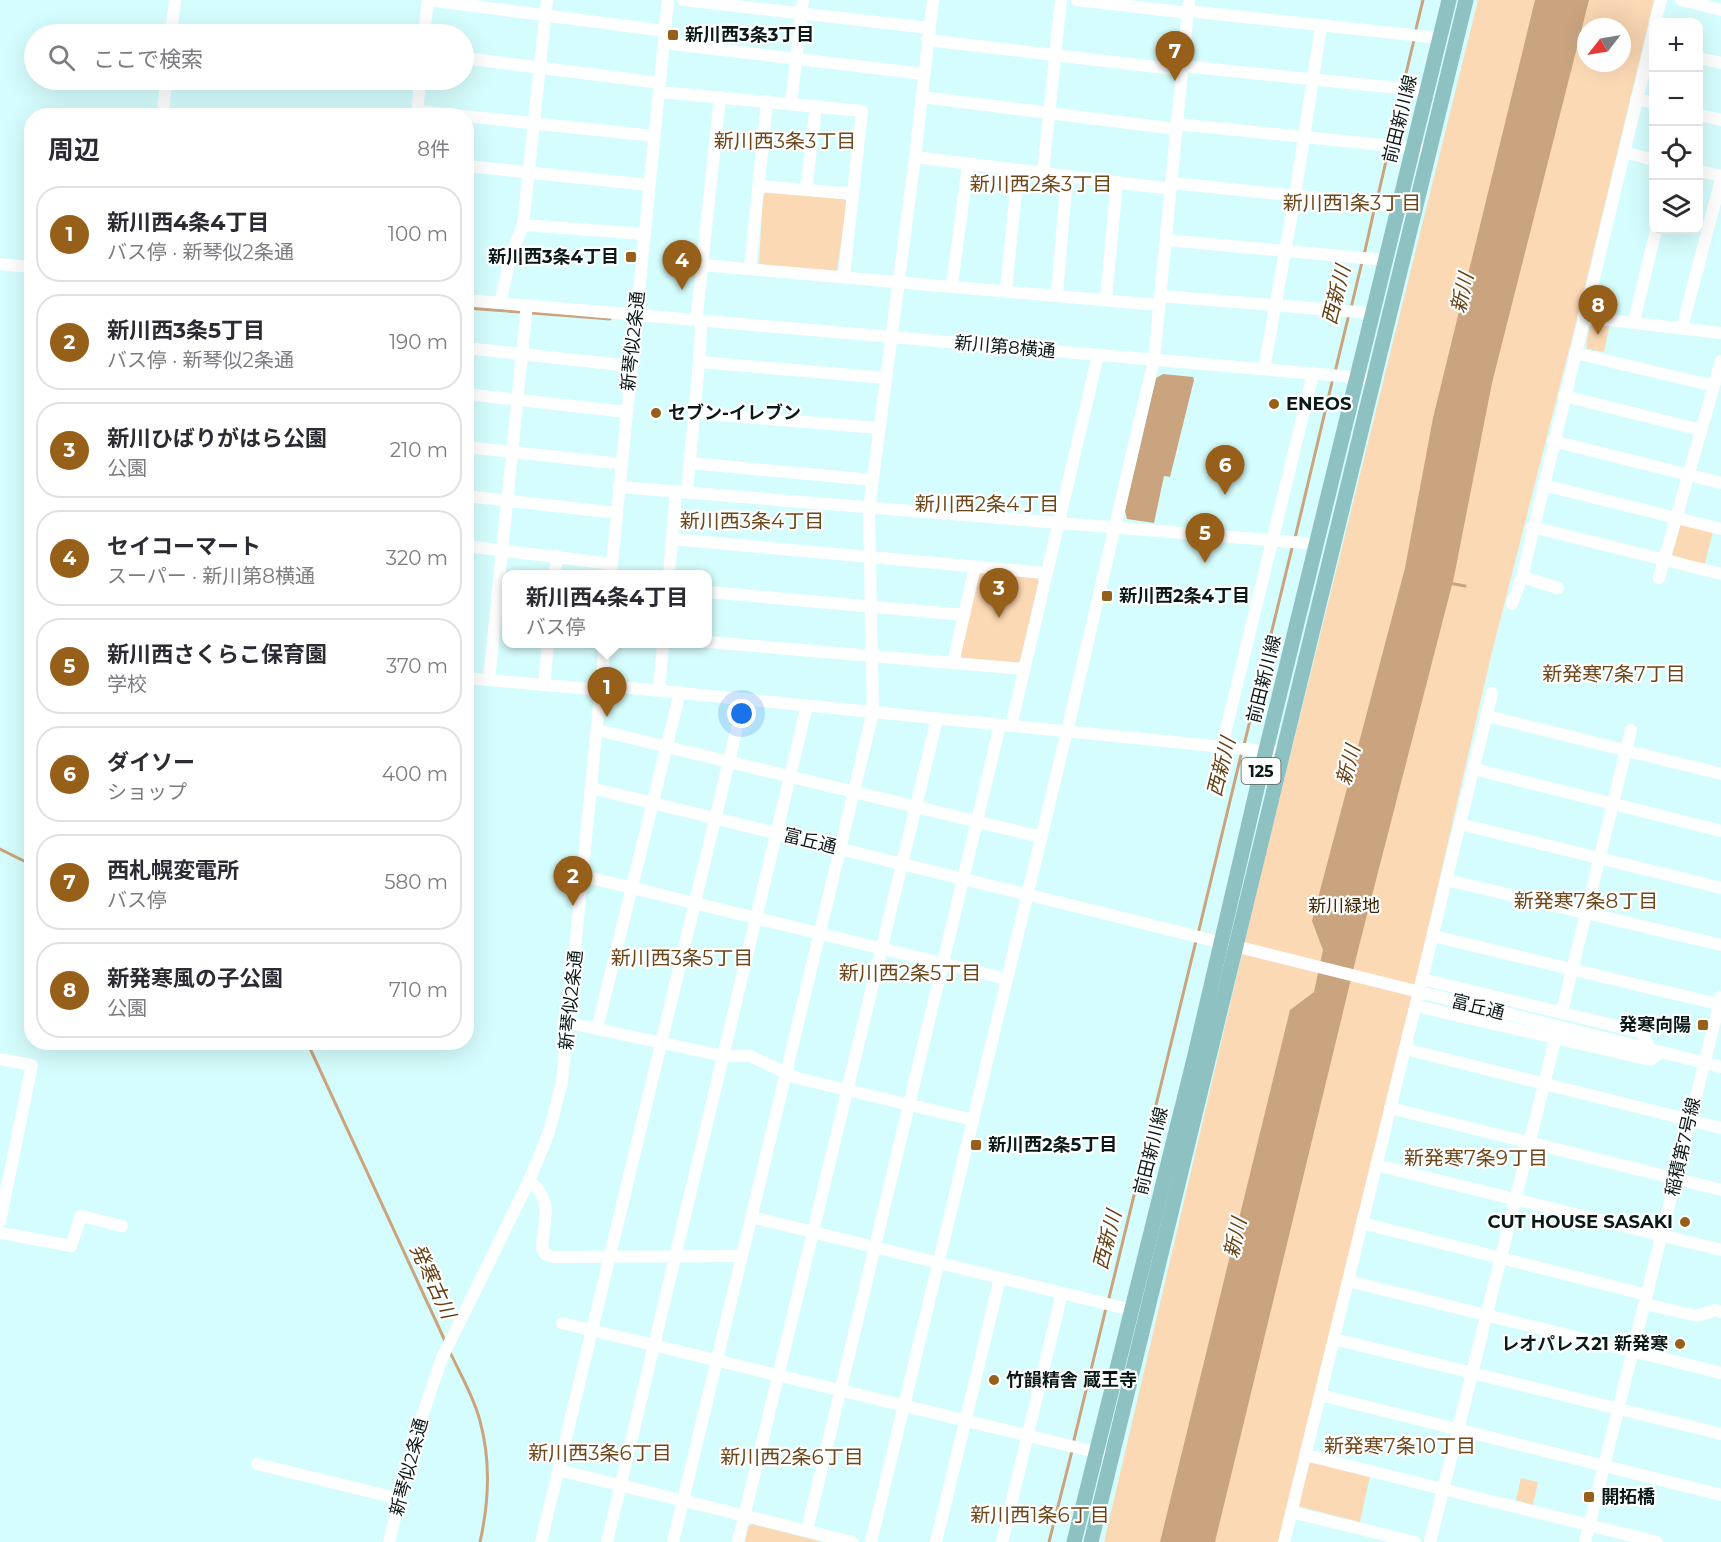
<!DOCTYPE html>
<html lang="ja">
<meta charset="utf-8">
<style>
body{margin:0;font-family:Montserrat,"Noto Sans JP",sans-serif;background:#f2f2f3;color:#2b2b33}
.controls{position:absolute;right:18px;top:18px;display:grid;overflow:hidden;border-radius:12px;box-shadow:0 6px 24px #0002}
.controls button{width:54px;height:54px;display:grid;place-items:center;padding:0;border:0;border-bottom:2px solid #e1e1e2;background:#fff;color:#2b2b33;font:30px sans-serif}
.compass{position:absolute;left:1577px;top:18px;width:54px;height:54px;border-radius:50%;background:#fff;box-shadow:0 6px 24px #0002;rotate:239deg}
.you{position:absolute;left:742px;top:714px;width:21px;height:21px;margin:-15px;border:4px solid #fff;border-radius:50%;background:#1a73e8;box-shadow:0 0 0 9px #1a73e833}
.badge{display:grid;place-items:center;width:39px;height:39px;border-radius:50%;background:#97601a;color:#fff;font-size:20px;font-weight:700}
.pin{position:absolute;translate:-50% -50px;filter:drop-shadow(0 2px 3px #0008)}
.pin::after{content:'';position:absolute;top:32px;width:21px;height:18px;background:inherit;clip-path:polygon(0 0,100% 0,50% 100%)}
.popup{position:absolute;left:502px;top:570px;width:210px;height:78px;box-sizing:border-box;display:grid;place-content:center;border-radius:12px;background:#fff;filter:drop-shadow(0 2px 4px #0005);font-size:20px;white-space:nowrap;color:#7c7c81}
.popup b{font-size:22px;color:#2b2b33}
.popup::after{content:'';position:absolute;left:50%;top:100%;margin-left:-12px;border:12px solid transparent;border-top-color:#fff}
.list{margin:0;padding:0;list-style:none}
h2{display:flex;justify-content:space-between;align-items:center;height:78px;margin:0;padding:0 24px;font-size:26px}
h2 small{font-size:20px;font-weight:400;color:#7c7c81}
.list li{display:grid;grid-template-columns:39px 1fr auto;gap:18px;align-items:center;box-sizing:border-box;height:96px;margin:0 12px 12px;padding:0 12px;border:2px solid #e1e1e2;border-radius:24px}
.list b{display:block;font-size:22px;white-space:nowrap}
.list p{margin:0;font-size:20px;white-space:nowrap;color:#7c7c81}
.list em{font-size:20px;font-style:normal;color:#7c7c81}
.icon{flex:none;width:33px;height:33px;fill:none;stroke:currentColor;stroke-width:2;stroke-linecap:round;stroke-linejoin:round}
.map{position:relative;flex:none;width:1721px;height:1542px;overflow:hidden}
.search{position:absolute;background:#fff;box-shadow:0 6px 24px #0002;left:24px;top:24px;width:450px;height:66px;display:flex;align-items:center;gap:15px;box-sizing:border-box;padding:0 21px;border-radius:33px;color:#7c7c81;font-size:22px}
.panel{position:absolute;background:#fff;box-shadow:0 6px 24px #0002;left:24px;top:108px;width:450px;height:942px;border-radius:24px}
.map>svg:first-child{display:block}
.green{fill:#fcd9b5;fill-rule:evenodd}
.water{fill:#c9a47f}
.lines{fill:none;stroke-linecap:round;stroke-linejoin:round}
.stream{stroke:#c9a47f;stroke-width:3}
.minor{stroke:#fff;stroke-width:12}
.major{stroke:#8ec1c2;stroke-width:15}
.poi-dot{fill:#97601a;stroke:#fff;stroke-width:2}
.labels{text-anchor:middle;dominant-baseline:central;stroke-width:4.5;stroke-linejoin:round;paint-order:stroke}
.shield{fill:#fff;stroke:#545e5e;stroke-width:1.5}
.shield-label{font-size:16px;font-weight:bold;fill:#0b1919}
.poi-label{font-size:18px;font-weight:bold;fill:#0b1919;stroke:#fff;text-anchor:start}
.street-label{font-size:18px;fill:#0b1919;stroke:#fff}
.park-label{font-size:18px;fill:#3e2505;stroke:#fff}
.neighbourhood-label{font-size:20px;fill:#6d4619;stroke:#fff}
.water-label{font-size:20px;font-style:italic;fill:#643f12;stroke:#fff}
</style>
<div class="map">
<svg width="1721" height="1542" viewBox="0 0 1721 1542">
<rect width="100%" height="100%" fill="#d6fdfd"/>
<g class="green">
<path d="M1478 0H1654L1581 303 1491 656 1385 1115 1279 1542H1104L1260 877ZM1586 27H1622V63H1586Z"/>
<path d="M766 192 845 199 847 202 837 270 825 274 759 264 763 194Z"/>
<path d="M1595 323H1610L1604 352 1587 349 1586 344 1590 326Z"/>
<path d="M1681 523 1713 532 1704 566 1672 555Z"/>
<path d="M982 572 1036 578 1039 581 1020 661 1016 663 963 659 960 656 979 575Z"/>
<path d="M1311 1461 1370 1476 1360 1522 1301 1507 1298 1504 1307 1463Z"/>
<path d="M1521 1478 1538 1482 1533 1505 1516 1500Z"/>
<path d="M752 1524 822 1542H745L748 1527Z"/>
</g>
<g class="water">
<path d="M1535 0H1589L1492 383 1454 577 1358 950 1215 1542H1160L1290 1010 1314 992 1323 950 1312 921 1405 568 1433 418Z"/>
<path d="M1163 374 1193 377 1194 380 1170 477 1164 476 1154 523 1127 519 1125 511 1156 378Z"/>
</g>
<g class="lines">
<g class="stream">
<path d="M1415 33 1423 0"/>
<path d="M1403 86 1414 40"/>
<path d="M1390 142 1402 92"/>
<path d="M1377 200 1389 148"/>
<path d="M1364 255 1375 206"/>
<path d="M466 308 519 312"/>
<path d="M1351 308 1362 262"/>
<path d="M532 313 610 319"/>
<path d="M1335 372 1349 314"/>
<path d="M1295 538 1333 378"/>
<path d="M1449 583 1465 586"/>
<path d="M1244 745 1293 544"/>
<path d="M0 849 32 865"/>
<path d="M1198 934 1242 751"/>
<path d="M307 1042 446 1343"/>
<path d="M1108 1302 1196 941"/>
<path d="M450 1352C460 1374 474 1397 480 1421 491 1461 489 1502 480 1542"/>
<path d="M1073 1444 1106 1308"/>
<path d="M1049 1542 1072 1451"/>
</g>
<g class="minor">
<path d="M428 0 665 31"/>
<path d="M683 0 929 28"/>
<path d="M1077 0 1188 13"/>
<path d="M1681 0 1721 10"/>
<path d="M1188 11 1440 38"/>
<path d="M1655 22 1661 0"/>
<path d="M171 34 175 0"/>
<path d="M424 34 428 0"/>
<path d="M927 40 1182 70"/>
<path d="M664 43 924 74"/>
<path d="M464 58 660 83"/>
<path d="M1698 58 1721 63"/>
<path d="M1182 66 1426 91"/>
<path d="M659 92 862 111 844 276"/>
<path d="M922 97 1176 129"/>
<path d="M1636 99 1654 103"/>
<path d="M791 104 803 0"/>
<path d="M417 111 654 136"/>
<path d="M1698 115 1721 120"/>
<path d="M163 116 166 80"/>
<path d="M417 116 420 80"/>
<path d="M1177 124 1421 149"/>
<path d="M1624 152 1654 160"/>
<path d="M915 157 1171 189"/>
<path d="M466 166 649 185"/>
<path d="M1698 171 1721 176"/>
<path d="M1043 172 1061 0"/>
<path d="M1171 183 1399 206"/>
<path d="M759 186 853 194"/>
<path d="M806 190 816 106"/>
<path d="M523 225 644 234"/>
<path d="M1166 240 1385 260"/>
<path d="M0 264 32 267"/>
<path d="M702 265 1159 305"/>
<path d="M750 269 767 101"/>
<path d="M952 285 968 165"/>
<path d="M1006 290 1018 170"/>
<path d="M1057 294 1067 176"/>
<path d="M1160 296 1371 313"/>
<path d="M1106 298 1117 183"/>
<path d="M466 300 1375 379"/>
<path d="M500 303 510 259 523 225 547 0"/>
<path d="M1583 317 1721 333"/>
<path d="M1634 321 1656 230"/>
<path d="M1682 328 1721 179"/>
<path d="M466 348 630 366"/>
<path d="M1575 353 1714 386"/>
<path d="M699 362 886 378"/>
<path d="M1264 369 1295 196 1321 26"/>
<path d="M466 394 626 412"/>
<path d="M1564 396 1701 430"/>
<path d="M694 413 879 428"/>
<path d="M1553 441 1721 483"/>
<path d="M466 447 622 464"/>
<path d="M690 463 872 480"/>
<path d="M1543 485 1721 529"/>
<path d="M619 487 1317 544"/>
<path d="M687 492 699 362 701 329 697 314 720 97"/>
<path d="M466 496 617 513"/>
<path d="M1532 527 1721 574"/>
<path d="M672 539 1045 573"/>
<path d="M466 546 612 564"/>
<path d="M555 574 557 556"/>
<path d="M611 574 668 0"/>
<path d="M669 574 676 491"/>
<path d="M1659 578 1721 361"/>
<path d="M1558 588 1522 577 1654 29"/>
<path d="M708 592 964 615"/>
<path d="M1512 604 1522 577"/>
<path d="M708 642 1023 669"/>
<path d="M953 663 975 567"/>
<path d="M466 678 601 690"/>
<path d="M489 680 527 305"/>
<path d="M544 685 548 644"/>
<path d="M601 685 1275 752"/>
<path d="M659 690 663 644"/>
<path d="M1487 716 1721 774"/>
<path d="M1011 726 1098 355"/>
<path d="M597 730 1041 837"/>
<path d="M1222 746 1313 374"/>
<path d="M1474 769 1721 831"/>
<path d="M591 788C968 879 1345 973 1721 1067"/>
<path d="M1460 824 1721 888"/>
<path d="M583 876 1007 979"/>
<path d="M1447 880 1721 945"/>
<path d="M1433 936 1721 1005"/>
<path d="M1422 979 1641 1032 1650 1049"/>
<path d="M1416 1006 1650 1060 1661 1052"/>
<path d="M1562 1011 1631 730"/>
<path d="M569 1023 723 1056H750L797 1078 973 1120"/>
<path d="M597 1029 680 692"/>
<path d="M1405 1049 1721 1128"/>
<path d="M0 1059 32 1065 0 1221"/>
<path d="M1390 1108 1721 1190"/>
<path d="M1376 1165 1721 1250"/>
<path d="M529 1181C554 1199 544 1220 542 1248L545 1254 553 1257 741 1256"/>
<path d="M751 1217 1140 1312"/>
<path d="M1362 1223 1647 1295"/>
<path d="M0 1233 71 1246 81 1216 122 1226"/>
<path d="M1348 1281 1721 1373"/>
<path d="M1645 1304 1697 1316 1715 1310 1721 1312"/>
<path d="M562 1323 1112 1456"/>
<path d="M1334 1339 1721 1434"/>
<path d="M1320 1395 1721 1495"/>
<path d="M1305 1455 1657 1542"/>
<path d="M257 1464 400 1499"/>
<path d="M558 1470 852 1542"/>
<path d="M1291 1512 1415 1542"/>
<path d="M807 1530 1000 725"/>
<path d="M389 1542 417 1431 442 1358 529 1181 549 1132 562 1082 605 644"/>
<path d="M541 1542 744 699"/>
<path d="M607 1542 807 705"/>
<path d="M673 1542 873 712 869 509 915 157 933 0"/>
<path d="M738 1542 937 719"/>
<path d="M871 1542 1067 731 1154 360 1189 0"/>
<path d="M936 1542 1000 1278"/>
<path d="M1002 1542 1062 1293"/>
<path d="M1284 1542 1492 693"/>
<path d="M1430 1542 1555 1040"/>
<path d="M1585 1542 1721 997"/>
</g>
<g class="major">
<path d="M1074 1542 1194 1059 1266 750 1449 0"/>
<path d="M1091 1542 1466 0"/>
</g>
</g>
<g class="poi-dot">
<rect x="667" y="29" width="12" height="12" rx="3"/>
<rect x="625" y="251" width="12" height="12" rx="3"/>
<circle cx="1274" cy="404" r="6"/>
<circle cx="656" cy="413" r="6"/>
<rect x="1101" y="590" width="12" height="12" rx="3"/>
<rect x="1697" y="1019" width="12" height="12" rx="3"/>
<rect x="970" y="1139" width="12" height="12" rx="3"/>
<circle cx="1685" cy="1222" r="6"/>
<circle cx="1680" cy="1344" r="6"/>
<circle cx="994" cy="1380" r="6"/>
<rect x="1583" y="1491" width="12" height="12" rx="3"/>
</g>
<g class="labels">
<rect class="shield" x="1241.5" y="758" width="39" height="26" rx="4.5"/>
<g class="shield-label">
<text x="1261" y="771">125</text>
</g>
<g class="poi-label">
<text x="685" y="35">新川西3条3丁目</text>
<text x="619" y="257" text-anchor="end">新川西3条4丁目</text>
<text x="1286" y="404">ENEOS</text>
<text x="668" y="413">セブン-イレブン</text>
<text x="1119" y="596">新川西2条4丁目</text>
<text x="1691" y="1025" text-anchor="end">発寒向陽</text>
<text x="988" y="1145">新川西2条5丁目</text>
<text x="1673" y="1222" text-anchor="end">CUT HOUSE SASAKI</text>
<text x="1668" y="1344" text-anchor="end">レオパレス21 新発寒</text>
<text x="1006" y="1380">竹韻精舎 蔵王寺</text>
<text x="1601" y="1497">開拓橋</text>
</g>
<g class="street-label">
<text transform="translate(1400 119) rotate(-76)">前田新川線</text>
<text transform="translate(633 341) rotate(-84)">新琴似2条通</text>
<text transform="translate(1005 347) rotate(5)">新川第8横通</text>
<text transform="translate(1264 679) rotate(-76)">前田新川線</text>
<text transform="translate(810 841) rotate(14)">富丘通</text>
<text transform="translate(571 1000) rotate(-84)">新琴似2条通</text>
<text transform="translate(1478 1007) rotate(14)">富丘通</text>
<text transform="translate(1683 1147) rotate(-77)">稲積第7号線</text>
<text transform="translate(1151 1151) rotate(-76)">前田新川線</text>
<text transform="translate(409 1467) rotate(-75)">新琴似2条通</text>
</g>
<g class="park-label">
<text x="1344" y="906">新川緑地</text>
</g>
<g class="neighbourhood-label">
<text x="785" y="141">新川西3条3丁目</text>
<text x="1041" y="184">新川西2条3丁目</text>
<text x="1352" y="203">新川西1条3丁目</text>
<text x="987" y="504">新川西2条4丁目</text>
<text x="752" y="521">新川西3条4丁目</text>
<text x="1614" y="674">新発寒7条7丁目</text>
<text x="1586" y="901">新発寒7条8丁目</text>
<text x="682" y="958">新川西3条5丁目</text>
<text x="910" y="973">新川西2条5丁目</text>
<text x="1476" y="1158">新発寒7条9丁目</text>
<text x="1400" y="1446">新発寒7条10丁目</text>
<text x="600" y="1453">新川西3条6丁目</text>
<text x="792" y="1457">新川西2条6丁目</text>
<text x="1040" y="1515">新川西1条6丁目</text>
</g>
<g class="water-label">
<text transform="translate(1462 293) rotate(-77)">新川</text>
<text transform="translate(1336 295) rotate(-76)">西新川</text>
<text transform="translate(1348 765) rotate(-75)">新川</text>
<text transform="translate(1221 767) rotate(-76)">西新川</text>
<text transform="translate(1235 1238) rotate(-77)">新川</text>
<text transform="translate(1107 1240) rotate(-76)">西新川</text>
<text transform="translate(433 1281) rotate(65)">発寒古川</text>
</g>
</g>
</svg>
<div class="controls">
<button>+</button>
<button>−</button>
<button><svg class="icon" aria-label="locate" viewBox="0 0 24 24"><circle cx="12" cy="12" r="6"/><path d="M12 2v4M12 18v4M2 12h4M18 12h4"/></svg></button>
<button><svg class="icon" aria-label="layers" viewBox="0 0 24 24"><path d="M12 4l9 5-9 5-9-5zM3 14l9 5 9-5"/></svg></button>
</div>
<svg class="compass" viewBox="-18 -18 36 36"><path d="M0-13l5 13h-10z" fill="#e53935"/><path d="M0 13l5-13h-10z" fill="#7c7c81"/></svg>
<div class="you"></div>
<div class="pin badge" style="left:607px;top:717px">1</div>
<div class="popup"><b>新川西4条4丁目</b>バス停</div>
<div class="pin badge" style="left:573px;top:906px">2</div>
<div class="pin badge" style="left:999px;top:618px">3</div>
<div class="pin badge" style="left:682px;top:290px">4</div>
<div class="pin badge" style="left:1205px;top:563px">5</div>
<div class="pin badge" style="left:1225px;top:495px">6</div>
<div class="pin badge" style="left:1175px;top:81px">7</div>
<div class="pin badge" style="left:1598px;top:335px">8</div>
<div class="search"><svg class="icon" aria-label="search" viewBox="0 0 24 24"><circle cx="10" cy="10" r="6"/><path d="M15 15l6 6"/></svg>ここで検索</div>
<section class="panel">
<h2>周辺<small>8件</small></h2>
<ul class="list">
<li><span class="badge">1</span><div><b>新川西4条4丁目</b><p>バス停 · 新琴似2条通</p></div><em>100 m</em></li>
<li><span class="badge">2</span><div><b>新川西3条5丁目</b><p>バス停 · 新琴似2条通</p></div><em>190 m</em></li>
<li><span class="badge">3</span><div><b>新川ひばりがはら公園</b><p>公園</p></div><em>210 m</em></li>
<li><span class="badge">4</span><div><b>セイコーマート</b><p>スーパー · 新川第8横通</p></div><em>320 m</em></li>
<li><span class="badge">5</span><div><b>新川西さくらこ保育園</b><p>学校</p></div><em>370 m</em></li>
<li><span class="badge">6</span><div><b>ダイソー</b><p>ショップ</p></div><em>400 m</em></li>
<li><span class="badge">7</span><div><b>西札幌変電所</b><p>バス停</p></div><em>580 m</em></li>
<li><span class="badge">8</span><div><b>新発寒風の子公園</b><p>公園</p></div><em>710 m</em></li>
</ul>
</section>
</div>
